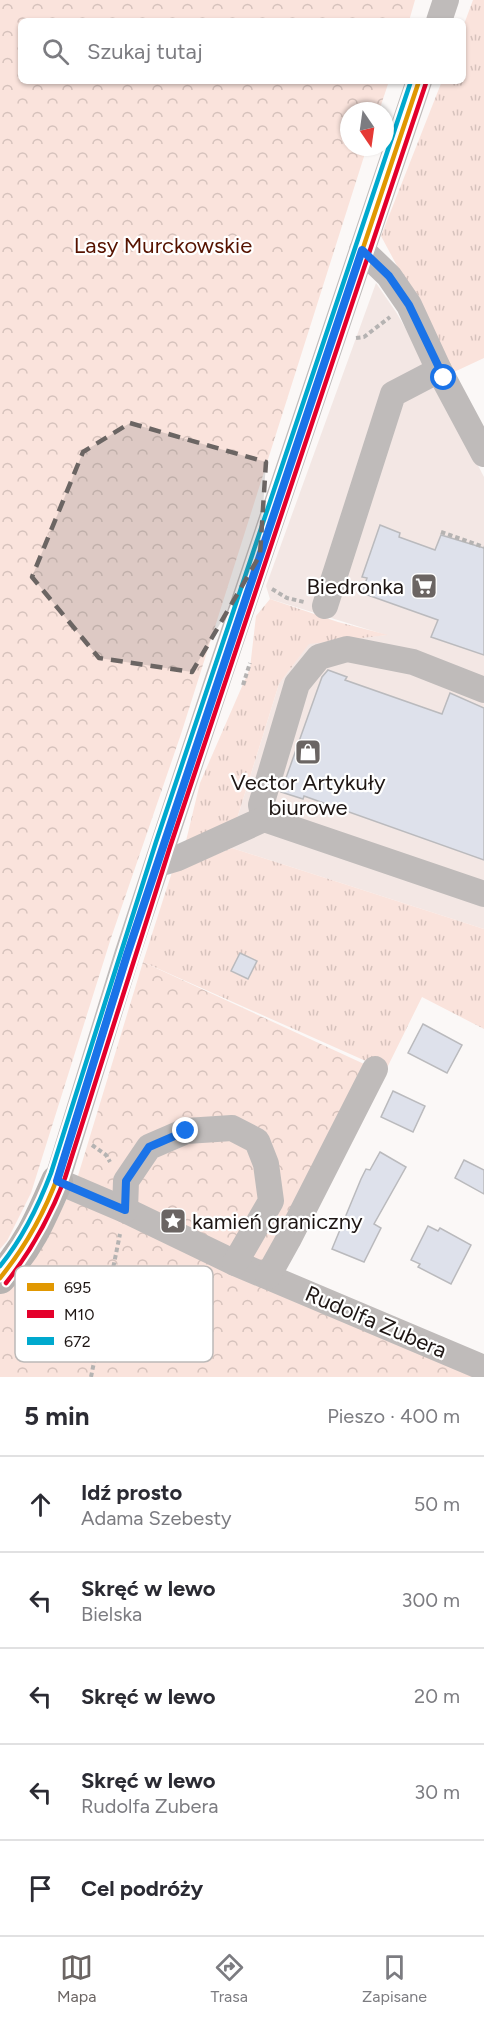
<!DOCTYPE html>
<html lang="pl">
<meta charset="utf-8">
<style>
body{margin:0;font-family:Figtree,sans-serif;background:#f2f2f3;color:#2b2b33}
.compass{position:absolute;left:340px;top:102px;width:54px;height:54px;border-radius:50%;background:#fff;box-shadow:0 2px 4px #0004;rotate:167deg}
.stop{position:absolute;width:18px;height:18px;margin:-14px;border:4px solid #1a73e8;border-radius:50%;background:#fff}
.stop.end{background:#1a73e8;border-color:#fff;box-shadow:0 2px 6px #0008}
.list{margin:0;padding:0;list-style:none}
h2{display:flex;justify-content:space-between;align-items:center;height:78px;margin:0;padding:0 24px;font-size:26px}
h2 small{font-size:20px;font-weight:400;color:#7c7c81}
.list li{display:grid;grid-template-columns:39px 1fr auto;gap:18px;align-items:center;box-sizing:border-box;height:96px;padding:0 24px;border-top:2px solid #e1e1e2}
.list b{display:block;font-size:22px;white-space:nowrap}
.list p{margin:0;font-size:20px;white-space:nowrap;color:#7c7c81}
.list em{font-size:20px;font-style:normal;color:#7c7c81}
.icon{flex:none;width:33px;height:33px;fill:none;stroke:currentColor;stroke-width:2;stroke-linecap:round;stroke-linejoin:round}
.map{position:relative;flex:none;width:484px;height:1377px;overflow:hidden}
.search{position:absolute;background:#fff;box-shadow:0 2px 4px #0004;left:18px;right:18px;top:18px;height:66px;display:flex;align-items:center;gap:15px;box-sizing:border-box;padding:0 21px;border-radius:9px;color:#7c7c81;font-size:22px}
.sheet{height:558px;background:#fff}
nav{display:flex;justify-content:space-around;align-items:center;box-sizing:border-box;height:84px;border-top:2px solid #e1e1e2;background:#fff;font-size:16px;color:#7c7c81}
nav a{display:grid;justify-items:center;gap:3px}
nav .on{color:#6b6563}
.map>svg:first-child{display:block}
.built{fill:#f3e7e4}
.grass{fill:url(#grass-tufts)}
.forest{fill:url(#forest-crowns)}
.building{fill:#dee1eb;stroke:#bababd;stroke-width:1.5}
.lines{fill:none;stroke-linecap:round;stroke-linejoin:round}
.path{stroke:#b5b3b2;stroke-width:4;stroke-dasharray:4.5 3;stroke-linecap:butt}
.minor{stroke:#bfbbba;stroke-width:26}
.major{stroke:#b7b3b1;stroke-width:32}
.bus-1-casing{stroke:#fff;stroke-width:9}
.bus-2-casing{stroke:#fff;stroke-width:9}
.bus-3-casing{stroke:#fff;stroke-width:9}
.bus-1{stroke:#e19802;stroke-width:4.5}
.bus-2{stroke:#e4002b;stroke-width:4.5}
.bus-3{stroke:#00a9ce;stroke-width:4.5}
.route{stroke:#1a73e8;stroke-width:8}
.marked{fill:#6b6563;fill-opacity:0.2;stroke:#6b6563;stroke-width:4.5;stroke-dasharray:12 8;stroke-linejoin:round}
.labels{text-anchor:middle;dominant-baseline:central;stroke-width:4.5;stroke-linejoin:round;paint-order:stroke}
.park-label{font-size:22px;fill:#561300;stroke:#fff}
.poi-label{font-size:22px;fill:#1e1614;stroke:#fff;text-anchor:end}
.street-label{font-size:22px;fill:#1e1614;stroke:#fff}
.key{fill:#fff;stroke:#bcb9b8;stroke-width:1.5}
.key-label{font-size:16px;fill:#1e1614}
</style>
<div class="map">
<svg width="484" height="1377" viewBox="0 0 484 1377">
<defs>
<pattern id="grass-tufts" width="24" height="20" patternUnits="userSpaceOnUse" patternTransform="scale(1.5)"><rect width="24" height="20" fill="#fae3dc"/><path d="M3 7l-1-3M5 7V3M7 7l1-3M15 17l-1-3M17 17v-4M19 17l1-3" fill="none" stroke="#d6c2bc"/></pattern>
<pattern id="forest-crowns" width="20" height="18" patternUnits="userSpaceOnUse" patternTransform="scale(1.5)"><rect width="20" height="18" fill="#fae3dc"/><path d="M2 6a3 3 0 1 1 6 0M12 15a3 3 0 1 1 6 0" fill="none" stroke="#d6c2bc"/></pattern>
</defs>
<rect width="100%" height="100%" fill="#fbf8f7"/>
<path class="built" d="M376 283 396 312 421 355 484 477V929L232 848 236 822 279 684 309 643 386 635 270 599 266 586Z"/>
<g class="grass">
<path d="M473 0H484V358L454 372 381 236 442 81H463V27Z"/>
<path d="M270 599 338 622 388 635 309 644 279 684 236 822 185 845 200 783 250 668 256 616Z"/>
<path d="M232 848 484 929V1029L422 997 386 1070 143 962 172 872Z"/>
</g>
<g class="forest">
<path d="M0 0H415L409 21H21V81H389L379 111H349V147H367L181 734 111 938 31 1193 7 1241 0 1249Z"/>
<path d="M143 962 375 1069 268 1276 479 1377H0V1279L45 1241 77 1179Z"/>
</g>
<g class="building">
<path d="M380 525 400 533 399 537 435 550 441 535 484 548V655L431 637 438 620 362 593 367 578 362 577Z"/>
<path d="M328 670 347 677 345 680 442 714 450 693 484 708V860L304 796 303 799 281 792 318 688 322 677Z"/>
<path d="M240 953 257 961 248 979 231 971Z"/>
<path d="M423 1024 462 1045 447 1073 408 1053Z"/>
<path d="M393 1091 425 1106 413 1132 381 1117Z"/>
<path d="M380 1152 406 1167 374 1224 381 1228 364 1262 332 1249 361 1179 366 1169 370 1170Z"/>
<path d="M464 1160 484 1170V1194L455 1178Z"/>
<path d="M428 1226 438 1231 440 1228 471 1245 451 1284 418 1267 420 1264 411 1260Z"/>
</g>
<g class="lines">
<g class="path">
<path d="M356 338 364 337 390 317"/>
<path d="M441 532 484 547"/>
<path d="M272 589 287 598 304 602"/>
<path d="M243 685 250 663"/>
<path d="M92 1145 106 1155 110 1162"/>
<path d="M91 1377 120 1234"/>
</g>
<g class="minor">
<path d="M439 21 446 0"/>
<path d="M419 81 218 679 127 955 57 1181 125 1210 235 1263 484 1368"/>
<path d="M362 250 389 276 409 305 439 370 484 454"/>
<path d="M325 606 393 394 439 370"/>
<path d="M264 819 261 805 297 684 319 657 347 649 413 662 484 690"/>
<path d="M158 864 178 858 264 819 484 894"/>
<path d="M125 1210 126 1181 149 1147 186 1131 232 1128 257 1141 266 1164 271 1201 235 1263"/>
<path d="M268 1276 288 1240 375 1069"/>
</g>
<path class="major" d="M0 1278C29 1246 40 1220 57 1181"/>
<defs>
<path id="bus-1" d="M0 1278C26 1246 44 1214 58 1176L163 845 419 81"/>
<path id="bus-2" d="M6 1283C32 1250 50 1217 65 1178L170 847 426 83"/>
<path id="bus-3" d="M0 1266C23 1238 38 1207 51 1173L156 842 411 81"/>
</defs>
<use href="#bus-1" class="bus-1-casing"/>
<use href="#bus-2" class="bus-2-casing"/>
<use href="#bus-3" class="bus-3-casing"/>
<use href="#bus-1" class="bus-1"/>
<use href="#bus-2" class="bus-2"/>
<use href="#bus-3" class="bus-3"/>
</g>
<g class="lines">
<path class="route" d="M186 1131 149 1147 126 1181 125 1210 57 1181 127 955 362 250 389 276 409 305 444 378"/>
</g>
<path class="marked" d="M130 423 266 462 260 555 192 672 99 658 32 577 83 452Z"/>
<defs>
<symbol id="supermarket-square" viewBox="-11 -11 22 22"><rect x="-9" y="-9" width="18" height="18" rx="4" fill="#6b6563" stroke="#fff"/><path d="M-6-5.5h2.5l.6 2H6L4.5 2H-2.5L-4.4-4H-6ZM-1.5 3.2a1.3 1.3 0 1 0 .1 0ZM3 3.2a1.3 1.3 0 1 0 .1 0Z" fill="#fff"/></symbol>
<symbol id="shop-square" viewBox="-11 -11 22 22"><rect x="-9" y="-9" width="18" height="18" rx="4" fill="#6b6563" stroke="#fff"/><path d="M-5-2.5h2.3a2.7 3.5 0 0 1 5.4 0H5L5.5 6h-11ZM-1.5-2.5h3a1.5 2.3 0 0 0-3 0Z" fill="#fff"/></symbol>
<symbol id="sight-square" viewBox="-11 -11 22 22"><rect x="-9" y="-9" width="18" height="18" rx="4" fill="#6b6563" stroke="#fff"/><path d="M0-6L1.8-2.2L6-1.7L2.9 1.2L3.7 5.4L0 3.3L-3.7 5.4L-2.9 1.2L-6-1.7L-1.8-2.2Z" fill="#fff"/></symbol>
</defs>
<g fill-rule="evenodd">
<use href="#supermarket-square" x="409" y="571" width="30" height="30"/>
<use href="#shop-square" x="293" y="737" width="30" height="30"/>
<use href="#sight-square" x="158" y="1206" width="30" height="30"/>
</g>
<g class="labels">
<g class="park-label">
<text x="163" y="245">Lasy Murckowskie</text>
</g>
<g class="poi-label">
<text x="404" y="586">Biedronka</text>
<text x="308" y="782" text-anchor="middle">Vector Artykuły<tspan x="308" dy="25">biurowe</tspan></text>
<text x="192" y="1221" text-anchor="start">kamień graniczny</text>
</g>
<g class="street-label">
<text transform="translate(376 1322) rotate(23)">Rudolfa Zubera</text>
</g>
</g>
<rect x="15" y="1266" width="198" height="96" rx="9" class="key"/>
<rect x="27" y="1283" width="27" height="8" fill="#e19802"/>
<rect x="27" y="1310" width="27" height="8" fill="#e4002b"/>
<rect x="27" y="1337" width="27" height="8" fill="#00a9ce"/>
<g class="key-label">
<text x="64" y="1293">695</text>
<text x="64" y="1320">M10</text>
<text x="64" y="1347">672</text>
</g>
</svg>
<svg class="compass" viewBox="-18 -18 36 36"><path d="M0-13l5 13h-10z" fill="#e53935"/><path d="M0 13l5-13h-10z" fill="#7c7c81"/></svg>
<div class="stop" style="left:444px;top:378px"></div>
<div class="stop end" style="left:186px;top:1131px"></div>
<div class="search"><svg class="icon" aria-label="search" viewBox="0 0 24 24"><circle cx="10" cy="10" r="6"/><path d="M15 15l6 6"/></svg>Szukaj tutaj</div>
</div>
<section class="sheet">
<h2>5 min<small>Pieszo · 400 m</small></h2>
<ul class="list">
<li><svg class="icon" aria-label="ahead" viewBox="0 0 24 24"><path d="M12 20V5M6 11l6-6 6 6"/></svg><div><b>Idź prosto</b><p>Adama Szebesty</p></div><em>50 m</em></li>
<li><svg class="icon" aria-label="left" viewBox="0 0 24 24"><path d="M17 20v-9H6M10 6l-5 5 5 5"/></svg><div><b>Skręć w lewo</b><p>Bielska</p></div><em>300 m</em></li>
<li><svg class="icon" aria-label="left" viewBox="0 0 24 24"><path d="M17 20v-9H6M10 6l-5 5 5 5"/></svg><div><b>Skręć w lewo</b></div><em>20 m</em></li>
<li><svg class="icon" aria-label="left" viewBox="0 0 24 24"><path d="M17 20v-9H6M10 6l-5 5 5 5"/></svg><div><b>Skręć w lewo</b><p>Rudolfa Zubera</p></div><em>30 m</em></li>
<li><svg class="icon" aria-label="arrive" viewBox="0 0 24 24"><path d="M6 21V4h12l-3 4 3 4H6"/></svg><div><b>Cel podróży</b></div></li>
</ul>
</section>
<nav>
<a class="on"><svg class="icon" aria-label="map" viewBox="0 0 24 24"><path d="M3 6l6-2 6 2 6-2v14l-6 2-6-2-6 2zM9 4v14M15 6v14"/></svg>Mapa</a>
<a><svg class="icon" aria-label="directions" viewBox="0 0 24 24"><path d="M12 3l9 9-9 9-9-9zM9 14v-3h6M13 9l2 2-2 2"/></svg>Trasa</a>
<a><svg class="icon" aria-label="saved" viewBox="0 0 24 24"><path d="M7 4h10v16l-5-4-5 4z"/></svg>Zapisane</a>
</nav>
